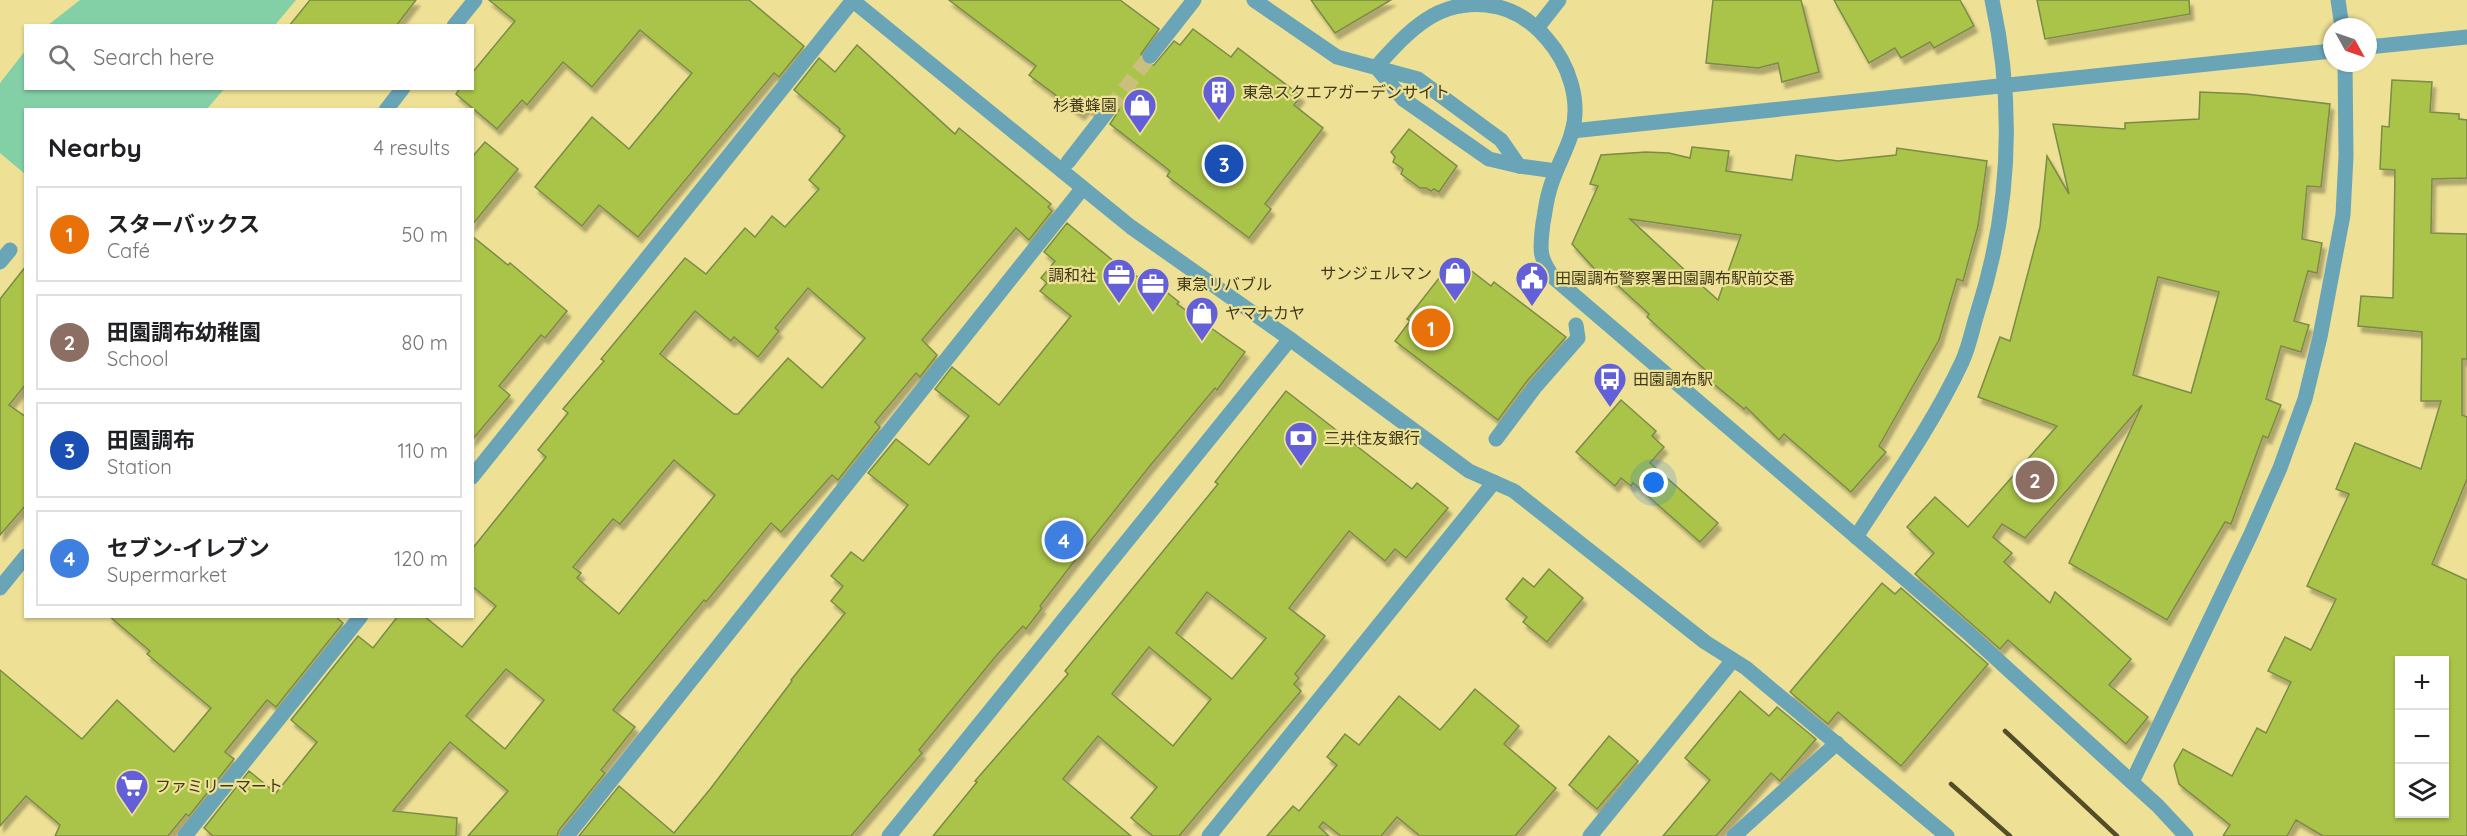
<!DOCTYPE html>
<meta charset="utf-8">
<style>
body{margin:0;font-family:Quicksand,"Noto Sans JP",sans-serif;background:#f2f2f2;color:#202124}
.controls{position:absolute;right:18px;bottom:18px;display:grid;overflow:hidden;border-radius:0px;box-shadow:0 2px 4px #0004}
.controls button{width:54px;height:54px;display:grid;place-items:center;padding:0;border:0;border-bottom:2px solid #e0e0e0;background:#fff;color:#202124;font:30px sans-serif}
.compass{position:absolute;left:2323px;top:18px;width:54px;height:54px;border-radius:50%;background:#fff;box-shadow:0 2px 4px #0004;rotate:130deg}
.you{position:absolute;left:1654px;top:483px;width:21px;height:21px;margin:-15px;border:4px solid #fff;border-radius:50%;background:#1a73e8;box-shadow:0 0 0 9px #1a73e833}
.badge{display:grid;place-items:center;width:39px;height:39px;border-radius:50%;background:#635fd8;color:#fff;font-size:20px;font-weight:700}
.pin{position:absolute;translate:-50% -50%;border:3px solid #fff;box-shadow:0 2px 6px #0006}
.list{margin:0;padding:0;list-style:none}
h2{display:flex;justify-content:space-between;align-items:center;height:78px;margin:0;padding:0 24px;font-size:26px}
h2 small{font-size:20px;font-weight:400;color:#757577}
.list li{display:grid;grid-template-columns:39px 1fr auto;gap:18px;align-items:center;box-sizing:border-box;height:96px;margin:0 12px 12px;padding:0 12px;border:2px solid #e0e0e0;border-radius:0px}
.list b{display:block;font-size:22px;white-space:nowrap}
.list p{margin:0;font-size:20px;white-space:nowrap;color:#757577}
.list em{font-size:20px;font-style:normal;color:#757577}
.icon{flex:none;width:33px;height:33px;fill:none;stroke:currentColor;stroke-width:2;stroke-linecap:round;stroke-linejoin:round}
.map{position:relative;flex:none;width:2467px;height:836px;overflow:hidden}
.search{position:absolute;background:#fff;box-shadow:0 2px 4px #0004;left:24px;top:24px;width:450px;height:66px;display:flex;align-items:center;gap:15px;box-sizing:border-box;padding:0 21px;border-radius:0px;color:#757577;font-size:22px}
.panel{position:absolute;background:#fff;box-shadow:0 2px 4px #0004;left:24px;top:108px;width:450px;height:510px;border-radius:0px}
.map>svg:first-child{display:block}
.green{fill:#83d0a7}
.building{fill:#aac349;stroke:#7b8b46;stroke-width:1.5;fill-rule:evenodd;filter:url(#shadow)}
.lines{fill:none;stroke-linecap:round;stroke-linejoin:round}
.minor-tunnel{stroke:#cbbf7d;stroke-width:15;stroke-dasharray:15 8;stroke-linecap:butt}
.minor{stroke:#69a4b7;stroke-width:15}
.rail{stroke:#534d28;stroke-width:4.5}
.labels{text-anchor:middle;dominant-baseline:central;stroke-width:4.5;stroke-linejoin:round;paint-order:stroke}
.poi-label{font-size:16px;fill:#3f391a;stroke:#eee196;text-anchor:start}
</style>
<div class="map">
<svg width="2467" height="836" viewBox="0 0 2467 836">
<defs>
<filter id="shadow"><feDropShadow dx="3.5" dy="6" stdDeviation="1.5" flood-color="#0004"/></filter>
</defs>
<rect width="100%" height="100%" fill="#eee196"/>
<g class="green">
<path d="M80 0H296L275 25H48Z"/>
<path d="M25 51 26 88 224 89 207 109 26 110 25 174 0 153V83Z"/>
</g>
<g class="building">
<path d="M310 0H416L396 26H289Z"/>
<path d="M489 0H749L804 46 779 77 774 73 638 237 599 205 582 226 535 187 592 117 629 149 692 73 640 30 592 87 563 62 527 105 522 100 497 129 456 94 460 88H472V73L515 21Z"/>
<path d="M949 0H1120L1159 29 1141 54 1144 64 1154 65 1174 41 1180 45 1193 29 1231 57 1238 48 1301 96 1294 105 1323 128 1265 204 1271 209 1249 238 1167 176 1170 171 1110 124 1119 110 1116 101 1107 99 1094 113 1087 107 1081 114 1029 75 1036 66Z"/>
<path d="M1311 0H1391L1335 33Z"/>
<path d="M1713 0H1801L1819 72 1782 82 1778 63 1758 68 1706 63Z"/>
<path d="M1834 0H1960L1974 26 1934 48 1930 42 1901 58 1895 48 1869 63Z"/>
<path d="M2037 0H2189L2190 14 2045 39Z"/>
<path d="M857 45 955 134 959 128 1051 204 1048 207 1052 211 1029 240 1016 228 922 340 937 355 920 377 916 373 875 422 880 427 838 480 832 475 781 532 771 523 706 602 704 600 613 710 635 727 601 770 605 773 559 830 557 836H468L508 791 450 742 393 811 457 818 456 836H213L204 828 249 771 276 793 317 742 291 720 358 636 373 648 398 616H424L462 647 496 606 472 586V549L546 457 538 450 568 413 563 409 604 361 601 359 685 258 706 274 745 228 755 237 772 216 785 227 819 189 809 180 845 136 839 131 840 129 794 90 819 58 835 72ZM808 288 865 338 822 388 788 358 738 414H734L660 354 695 311 731 341 734 337 758 357 779 331 775 328ZM674 460 715 495 619 614 577 578 581 573 573 567 613 519 620 524ZM506 669 544 700 505 749 466 716Z"/>
<path d="M2392 80 2432 82 2430 112 2459 114V119L2467 120V178L2432 179 2431 233 2467 234V359H2462V415L2467 417V479L2432 564 2467 580V836H2323L2296 820 2287 836H2223L2230 825 2179 784 2174 765 2183 749 2232 776 2257 728 2266 733 2291 682 2268 671 2285 637 2311 650 2336 599 2307 586 2349 494 2336 489 2355 443 2421 469 2441 401H2421L2422 332 2358 326 2361 296 2393 298 2395 170 2380 169 2382 126 2389 127ZM2400 660H2445V813H2400Z"/>
<path d="M2200 92 2246 94 2330 104 2321 187 2307 186 2302 239 2322 243 2317 273 2308 271 2294 321 2309 325 2301 352 2281 346 2266 399 2281 405 2268 438 2263 436 2231 524 2225 522 2167 620 2069 563 2142 405 2025 538 2002 524 1993 537 2012 553 2004 562 2050 603 2055 592 2131 659 2109 685 2148 717 2126 744 2008 640 2000 649 1915 574 1934 553 1907 527 1935 497 1968 527 2057 426 1978 397 2000 337 2010 341 2040 227 2047 156 2069 194 2053 124 2125 129V123L2199 119ZM2158 277 2219 292 2191 393 2133 375Z"/>
<path d="M1409 129 1457 166 1439 192 1434 189 1431 191 1426 188H1420L1401 174 1403 169 1393 162 1395 157 1391 152Z"/>
<path d="M485 142 518 169 472 225V157Z"/>
<path d="M1692 147 1729 151 1726 171 1792 180 1796 155 1838 161 1896 155 1897 148 1987 161 1978 226 1963 281 1957 279 1939 340 1879 446 1886 452 1851 492 1784 434 1779 440 1746 407 1744 409 1710 381 1713 377 1647 317 1649 314 1602 271 1600 275 1572 244 1598 186 1590 184 1601 155 1646 152 1669 153 1690 158ZM1630 219 1741 235 1718 300 1689 274Z"/>
<path d="M1067 223 1127 272 1129 270 1155 291 1159 286 1179 302 1177 304 1245 352 1217 390 1215 388 1149 467 1066 572 1040 606 1042 608 1026 629 1023 626 996 656 919 750 922 753 851 836H579L619 786 674 833 711 788 792 681 791 680 845 613 831 601 843 586 831 576 851 552 863 561 908 505 868 473 896 439 929 465 969 416 935 389 952 367 999 405 1071 316 1040 291 1047 283 1041 278 1055 261 1044 252Z"/>
<path d="M472 236 508 265 510 263 567 311 545 338 541 335 499 386 510 395 472 440Z"/>
<path d="M1460 262 1491 286 1494 282 1566 337 1527 381 1498 420 1395 341 1410 321 1407 319 1450 264 1455 268Z"/>
<path d="M26 266V384L9 405 26 417V505L0 535V299Z"/>
<path d="M1286 391 1412 489 1417 483 1448 508 1406 558 1395 549 1385 561 1349 531 1289 608 1325 636 1295 674 1299 678 1294 684 1301 691 1179 836H1153L1131 818 1157 787 1098 736 1063 779 1131 836H933L977 782 975 781 1068 674 1065 671 1218 484 1215 482ZM1207 592 1266 638 1232 679 1176 633ZM1149 647 1211 699 1173 746 1112 694Z"/>
<path d="M1621 400 1656 431 1652 436 1664 447 1650 463 1718 523 1700 542 1633 483 1631 486 1621 478 1615 486 1576 452Z"/>
<path d="M1549 569 1583 598 1547 642 1523 622 1527 617 1506 599 1523 578 1534 587Z"/>
<path d="M1882 583 1895 594 1901 588 1988 664 1901 766 1838 712 1828 724 1790 692Z"/>
<path d="M109 616H335L343 623 276 707 267 700 225 752 234 759 189 816 186 814 168 836H55L60 825 26 796 0 826V670L82 739 117 700 174 752 211 708 147 654 150 651Z"/>
<path d="M1475 689 1519 726 1504 744 1556 788 1515 836H1420L1397 817 1381 836H1341L1323 822 1319 827 1329 836H1267L1293 806 1299 811 1337 765 1327 757 1345 734 1359 745 1399 696 1440 730Z"/>
<path d="M1740 691 1769 716 1777 707 1816 739 1780 781 1771 773 1716 836H1663L1710 780 1685 758Z"/>
<path d="M1609 736 1638 761 1597 809 1569 785Z"/>
</g>
<g class="lines">
<path class="minor-tunnel" d="M1110 108 1150 56"/>
<g class="minor">
<path d="M852 0 1131 227 1290 339 1469 471 1514 491 1705 642 1746 668 1947 836"/>
<path d="M1254 0 1337 57 1418 79 1501 140 1519 166"/>
<path d="M2338 0 2342 27"/>
<path d="M454 26 475 0"/>
<path d="M1537 28 1559 0"/>
<path d="M2368 47 2467 37"/>
<path d="M1150 56 1194 0"/>
<path d="M1376 67C1407 33 1435 0 1486 5 1511 7 1531 20 1547 39 1569 64 1581 101 1572 132 1566 153 1554 171 1549 192 1546 202 1545 213 1543 223 1540 249 1538 257 1554 278L1966 631 2158 806 2186 836"/>
<path d="M1376 67 1403 99 1489 159 1519 166 1556 171"/>
<path d="M386 110 403 88"/>
<path d="M1572 131 2332 51"/>
<path d="M1068 162 1110 108"/>
<path d="M0 262 10 250"/>
<path d="M1496 439 1535 387 1578 338 1576 325"/>
<path d="M472 477 853 0"/>
<path d="M1856 537C1893 480 1933 424 1962 362 1969 347 1972 330 1977 314 2010 212 2015 105 1992 0"/>
<path d="M0 588 26 556"/>
<path d="M2132 782 2251 534 2280 468 2305 399 2320 337 2343 215 2346 156 2345 63"/>
<path d="M185 836 361 616"/>
<path d="M567 836 1082 189"/>
<path d="M889 836 1290 339"/>
<path d="M1209 836 1494 482"/>
<path d="M1590 836 1733 660"/>
<path d="M1734 836 1837 743"/>
</g>
<g class="rail">
<path d="M2005 731 2117 836"/>
<path d="M1951 784 2010 836"/>
</g>
</g>
<defs>
<symbol id="building-pin" viewBox="-11 -11 22 30"><path d="M0 17L-7.5 6A9.5 9.5 0 1 1 7.5 6Z" fill="#635fd8" stroke="#eee196"/><path d="M-4-6H4V6H1V3H-1V6H-4ZM-2.5-4.3h1.7v1.8h-1.7ZM.8-4.3h1.7v1.8H.8ZM-2.5-1h1.7V.8h-1.7ZM.8-1h1.7V.8H.8Z" fill="#fff"/></symbol>
<symbol id="shop-pin" viewBox="-11 -11 22 30"><path d="M0 17L-7.5 6A9.5 9.5 0 1 1 7.5 6Z" fill="#635fd8" stroke="#eee196"/><path d="M-5-2.5h2.3a2.7 3.5 0 0 1 5.4 0H5L5.5 6h-11ZM-1.5-2.5h3a1.5 2.3 0 0 0-3 0Z" fill="#fff"/></symbol>
<symbol id="office-pin" viewBox="-11 -11 22 30"><path d="M0 17L-7.5 6A9.5 9.5 0 1 1 7.5 6Z" fill="#635fd8" stroke="#eee196"/><path d="M-6-3h4V-5.5h4V-3h4V5H-6ZM-1-4.5V-3h2v-1.5ZM-6 0V1H6V0Z" fill="#fff"/></symbol>
<symbol id="civic-pin" viewBox="-11 -11 22 30"><path d="M0 17L-7.5 6A9.5 9.5 0 1 1 7.5 6Z" fill="#635fd8" stroke="#eee196"/><path d="M-.6-6.5H3V-4.5H.6V-3L4-1V1h2V6H-6V1h2V-1L-.6-3ZM-1.2 2.5V6h2.4V2.5Z" fill="#fff"/></symbol>
<symbol id="bus-pin" viewBox="-11 -11 22 30"><path d="M0 17L-7.5 6A9.5 9.5 0 1 1 7.5 6Z" fill="#635fd8" stroke="#eee196"/><path d="M-5-6H5V4H4V6H2V4H-2V6H-4V4H-5ZM-3.5-4V0h7V-4ZM-3.5 1.2v1.5H-2V1.2ZM2 1.2v1.5H3.5V1.2Z" fill="#fff"/></symbol>
<symbol id="bank-pin" viewBox="-11 -11 22 30"><path d="M0 17L-7.5 6A9.5 9.5 0 1 1 7.5 6Z" fill="#635fd8" stroke="#eee196"/><path d="M-6-4H6V4H-6ZM0-2.3a2.3 2.3 0 1 0 0 4.6a2.3 2.3 0 1 0 0-4.6Z" fill="#fff"/></symbol>
<symbol id="supermarket-pin" viewBox="-11 -11 22 30"><path d="M0 17L-7.5 6A9.5 9.5 0 1 1 7.5 6Z" fill="#635fd8" stroke="#eee196"/><path d="M-6-5.5h2.5l.6 2H6L4.5 2H-2.5L-4.4-4H-6ZM-1.5 3.2a1.3 1.3 0 1 0 .1 0ZM3 3.2a1.3 1.3 0 1 0 .1 0Z" fill="#fff"/></symbol>
</defs>
<g fill-rule="evenodd">
<use href="#building-pin" x="1200" y="73" width="38" height="52"/>
<use href="#shop-pin" x="1121" y="86" width="38" height="52"/>
<use href="#shop-pin" x="1436" y="254" width="38" height="52"/>
<use href="#office-pin" x="1100" y="256" width="38" height="52"/>
<use href="#civic-pin" x="1513" y="259" width="38" height="52"/>
<use href="#office-pin" x="1134" y="265" width="38" height="52"/>
<use href="#shop-pin" x="1183" y="294" width="38" height="52"/>
<use href="#bus-pin" x="1591" y="360" width="38" height="52"/>
<use href="#bank-pin" x="1282" y="419" width="38" height="52"/>
<use href="#supermarket-pin" x="113" y="767" width="38" height="52"/>
</g>
<g class="labels">
<g class="poi-label">
<text x="1242" y="92">東急スクエアガーデンサイト</text>
<text x="1117" y="105" text-anchor="end">杉養蜂園</text>
<text x="1432" y="273" text-anchor="end">サンジェルマン</text>
<text x="1096" y="275" text-anchor="end">調和社</text>
<text x="1555" y="278">田園調布警察署田園調布駅前交番</text>
<text x="1176" y="284">東急リバブル</text>
<text x="1225" y="313">ヤマナカヤ</text>
<text x="1633" y="379">田園調布駅</text>
<text x="1324" y="438">三井住友銀行</text>
<text x="155" y="786">ファミリーマート</text>
</g>
</g>
</svg>
<div class="controls">
<button>+</button>
<button>−</button>
<button><svg class="icon" aria-label="layers" viewBox="0 0 24 24"><path d="M12 4l9 5-9 5-9-5zM3 14l9 5 9-5"/></svg></button>
</div>
<svg class="compass" viewBox="-18 -18 36 36"><path d="M0-13l5 13h-10z" fill="#e53935"/><path d="M0 13l5-13h-10z" fill="#757577"/></svg>
<div class="you"></div>
<div class="pin badge" style="left:1431px;top:328px;background:#e8710a">1</div>
<div class="pin badge" style="left:2035px;top:480px;background:#8d6e63">2</div>
<div class="pin badge" style="left:1224px;top:164px;background:#1a4fb4">3</div>
<div class="pin badge" style="left:1064px;top:540px;background:#3f7fe0">4</div>
<div class="search"><svg class="icon" aria-label="search" viewBox="0 0 24 24"><circle cx="10" cy="10" r="6"/><path d="M15 15l6 6"/></svg>Search here</div>
<section class="panel">
<h2>Nearby<small>4 results</small></h2>
<ul class="list">
<li><span class="badge" style="background:#e8710a">1</span><div><b>スターバックス</b><p>Café</p></div><em>50 m</em></li>
<li><span class="badge" style="background:#8d6e63">2</span><div><b>田園調布幼稚園</b><p>School</p></div><em>80 m</em></li>
<li><span class="badge" style="background:#1a4fb4">3</span><div><b>田園調布</b><p>Station</p></div><em>110 m</em></li>
<li><span class="badge" style="background:#3f7fe0">4</span><div><b>セブン-イレブン</b><p>Supermarket</p></div><em>120 m</em></li>
</ul>
</section>
</div>
